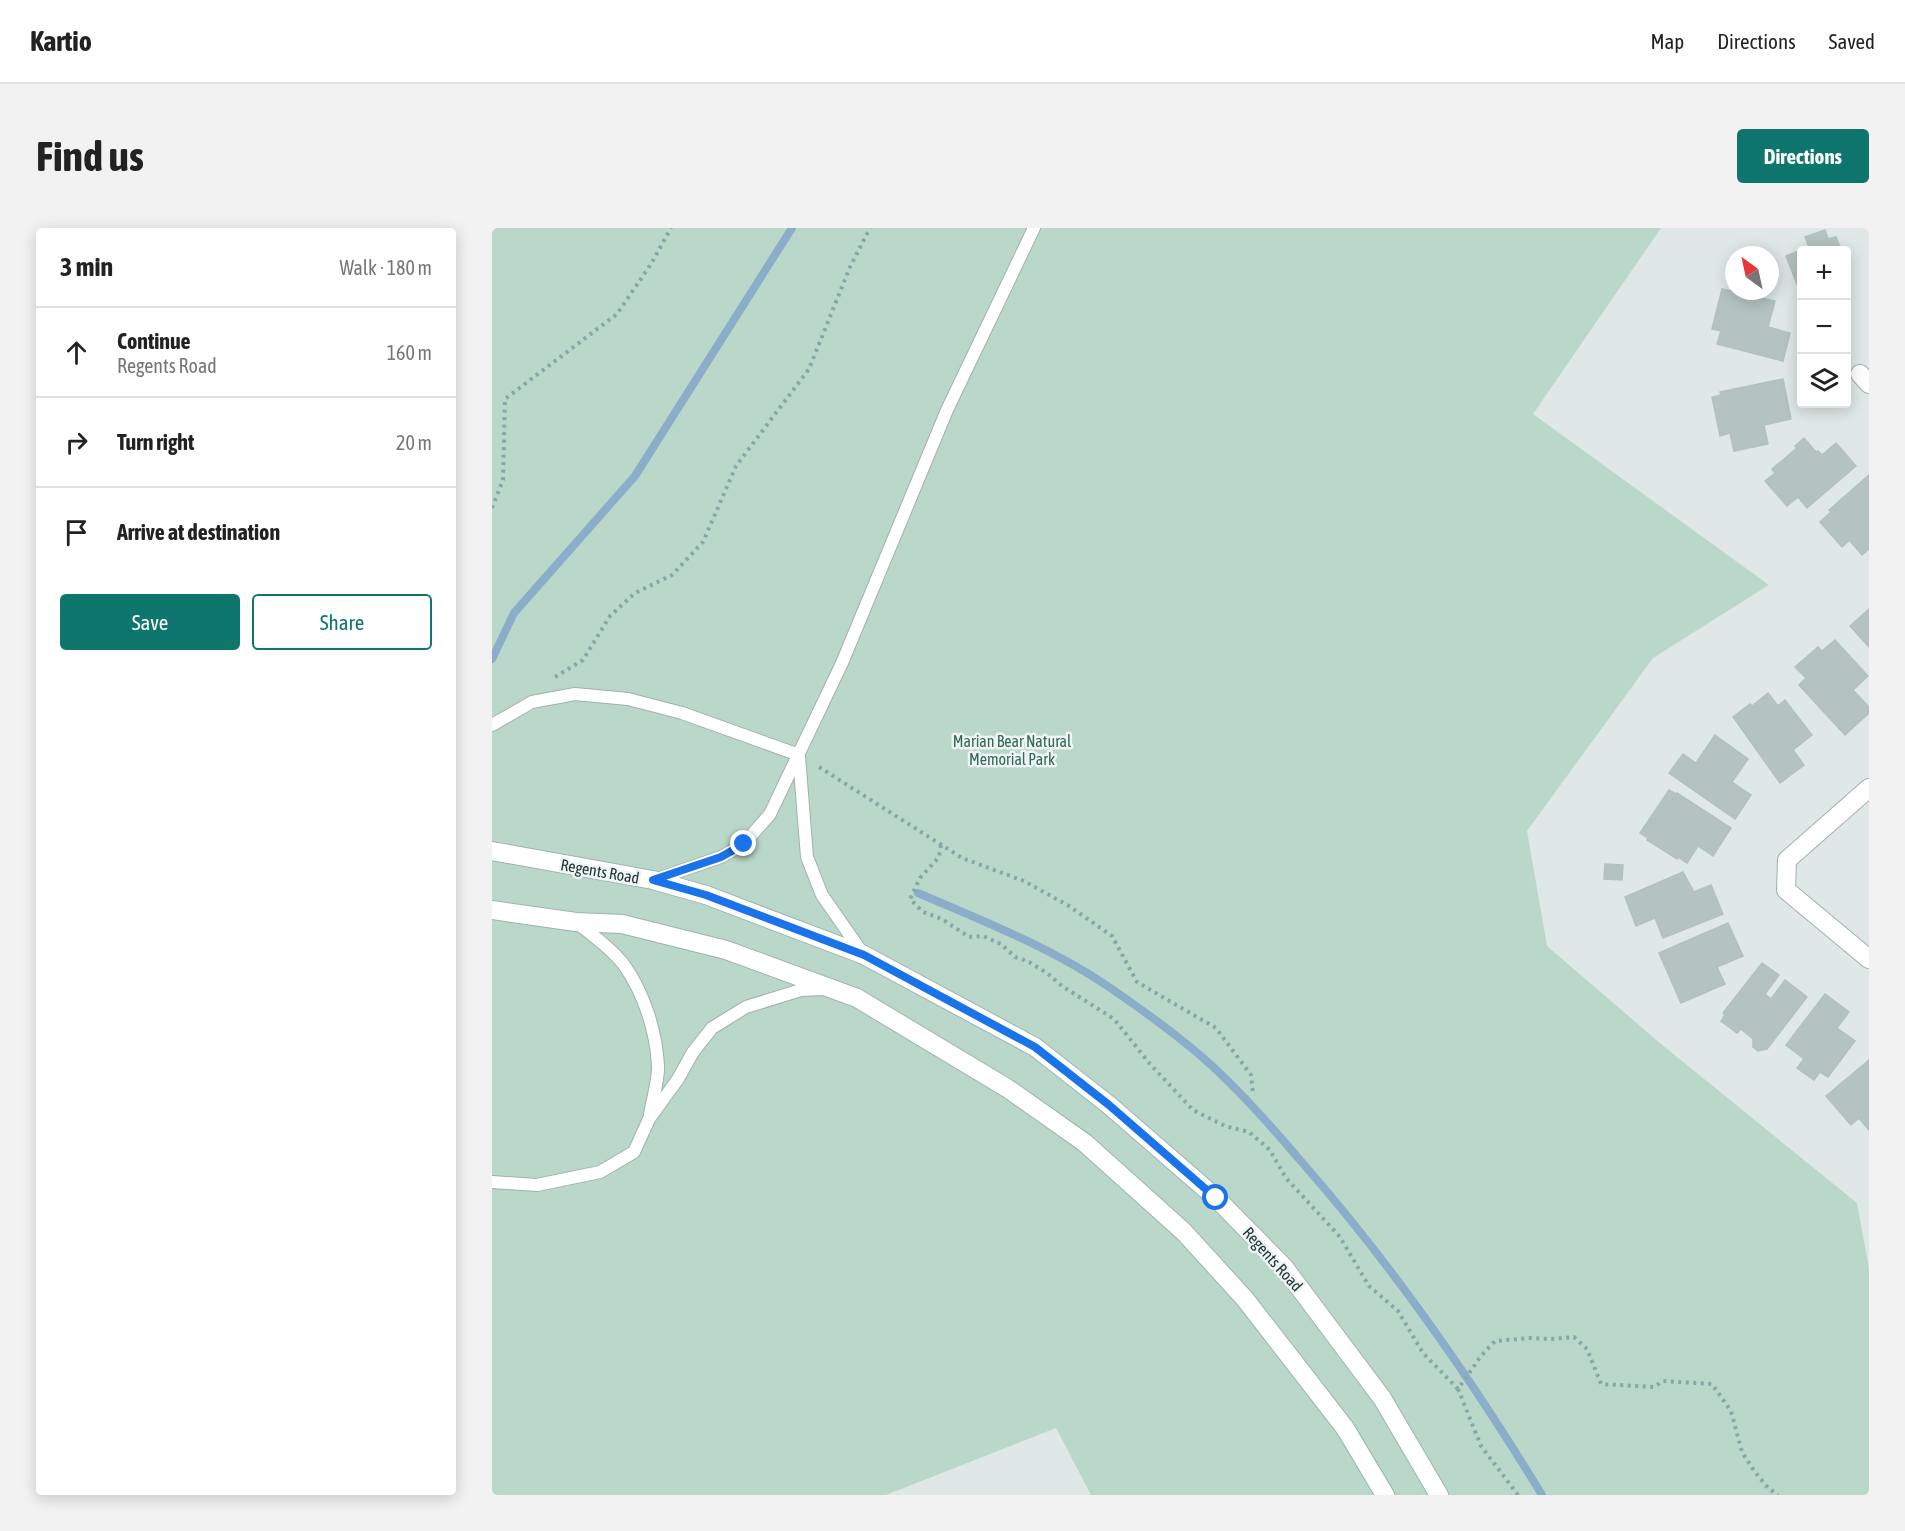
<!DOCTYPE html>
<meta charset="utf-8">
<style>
body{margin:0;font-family:"Asap Condensed",sans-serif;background:#f2f2f2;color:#222}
.controls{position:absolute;right:18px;top:18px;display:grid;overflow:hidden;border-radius:6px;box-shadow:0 3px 15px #0003}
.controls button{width:54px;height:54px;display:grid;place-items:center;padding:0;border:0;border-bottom:2px solid #e0e0e0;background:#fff;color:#222;font:30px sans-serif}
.compass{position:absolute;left:1233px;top:18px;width:54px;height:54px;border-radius:50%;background:#fff;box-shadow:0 3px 15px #0003;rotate:327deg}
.stop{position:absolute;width:18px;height:18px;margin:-14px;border:4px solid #1a73e8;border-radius:50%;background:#fff}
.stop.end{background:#1a73e8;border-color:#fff;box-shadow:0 2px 6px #0008}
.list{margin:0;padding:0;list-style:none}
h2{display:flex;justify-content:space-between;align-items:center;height:78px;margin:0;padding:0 24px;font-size:26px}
h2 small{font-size:20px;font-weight:400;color:#767676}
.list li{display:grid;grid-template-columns:39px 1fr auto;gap:18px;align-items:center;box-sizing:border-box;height:90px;padding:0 24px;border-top:2px solid #e0e0e0}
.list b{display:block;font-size:22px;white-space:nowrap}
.list p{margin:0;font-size:20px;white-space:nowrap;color:#767676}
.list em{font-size:20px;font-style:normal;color:#767676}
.actions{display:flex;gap:12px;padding:18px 24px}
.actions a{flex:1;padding:14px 0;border:2px solid #0f766e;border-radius:6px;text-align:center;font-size:21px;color:#0f766e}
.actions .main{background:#0f766e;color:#fff}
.icon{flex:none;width:33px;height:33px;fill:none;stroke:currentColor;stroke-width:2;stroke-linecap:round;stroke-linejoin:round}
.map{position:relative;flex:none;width:1377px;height:1267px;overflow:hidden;border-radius:6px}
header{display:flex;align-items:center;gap:36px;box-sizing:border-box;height:84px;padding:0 30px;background:#fff;border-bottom:2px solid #e0e0e0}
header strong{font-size:28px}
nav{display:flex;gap:33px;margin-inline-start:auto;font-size:21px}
.intro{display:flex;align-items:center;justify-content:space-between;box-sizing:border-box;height:144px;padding:0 36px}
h1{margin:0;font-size:42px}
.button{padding:15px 27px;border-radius:6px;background:#0f766e;color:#fff;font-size:21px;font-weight:700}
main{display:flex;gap:36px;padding:0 36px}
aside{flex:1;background:#fff;border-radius:6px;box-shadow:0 3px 15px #0003}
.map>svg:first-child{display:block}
.green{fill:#b9d8ca}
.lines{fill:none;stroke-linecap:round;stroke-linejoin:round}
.stream{stroke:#8badc9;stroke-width:8}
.building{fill:#b4c3c0;stroke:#b2c1bf;stroke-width:1.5}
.lane-casing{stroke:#a3afae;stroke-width:14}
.street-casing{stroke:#a3afae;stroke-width:20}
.secondary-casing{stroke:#9fb3b1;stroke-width:20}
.path{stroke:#82a9a8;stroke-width:4;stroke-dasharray:3 4.5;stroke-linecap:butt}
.lane{stroke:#fff;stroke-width:12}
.street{stroke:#fff;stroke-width:18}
.secondary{stroke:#fff;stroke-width:18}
.route{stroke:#1a73e8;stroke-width:8}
.labels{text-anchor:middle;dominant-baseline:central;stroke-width:5;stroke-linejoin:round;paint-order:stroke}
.park-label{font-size:16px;fill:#306957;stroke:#eef5f4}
.street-label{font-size:16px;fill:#223636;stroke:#eef5f4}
</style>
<header>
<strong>Kartio</strong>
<nav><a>Map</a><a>Directions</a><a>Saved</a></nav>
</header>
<div class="intro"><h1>Find us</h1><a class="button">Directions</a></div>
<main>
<aside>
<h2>3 min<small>Walk · 180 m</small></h2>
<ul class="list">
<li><svg class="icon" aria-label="ahead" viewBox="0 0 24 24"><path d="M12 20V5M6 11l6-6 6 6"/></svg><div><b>Continue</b><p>Regents Road</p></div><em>160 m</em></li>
<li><svg class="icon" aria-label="right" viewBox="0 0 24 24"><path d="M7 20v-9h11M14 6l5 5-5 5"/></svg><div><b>Turn right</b></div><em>20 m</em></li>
<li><svg class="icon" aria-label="arrive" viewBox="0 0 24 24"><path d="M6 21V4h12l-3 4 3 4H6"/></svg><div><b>Arrive at destination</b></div></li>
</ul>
<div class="actions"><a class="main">Save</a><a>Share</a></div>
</aside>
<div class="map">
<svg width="1377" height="1267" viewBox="0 0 1377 1267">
<rect width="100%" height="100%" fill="#dfe8e7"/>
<path class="green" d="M0 0H1169L1041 186 1277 357 1161 430 1035 603 1055 718 1169 816 1365 975 1377 1041V1267H599L564 1200 394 1267H0Z"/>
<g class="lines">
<g class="stream">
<path d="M0 431 22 385 143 248 300 0"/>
<path d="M426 665C491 693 558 719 617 759 652 783 687 808 718 836 753 868 784 904 814 939 903 1041 980 1152 1050 1267"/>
</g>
</g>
<g class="building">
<path d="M1333 2 1336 11 1344 9 1349 22H1310V69L1294 28 1317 19 1313 9Z"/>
<path d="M1230 61 1283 73 1276 99 1298 105 1291 133 1225 116 1229 103 1220 101Z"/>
<path d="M1291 151 1299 191 1272 197 1276 216 1242 223 1238 205 1228 208 1220 169 1229 167 1228 164Z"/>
<path d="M1312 210 1324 224 1326 223 1330 227 1344 215 1364 238 1315 280 1306 269 1295 278 1273 253 1283 245 1280 241 1305 220 1303 218Z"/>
<path d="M1377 247V321L1370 327 1358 313 1359 311 1350 319 1328 294 1339 284 1337 282Z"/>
<path d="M1377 381V419L1358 398Z"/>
<path d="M1343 412 1376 448 1361 462 1377 479V485L1353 507 1307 457 1314 450 1303 439 1326 419 1330 423Z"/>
<path d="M1276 465 1286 478 1293 472 1320 507 1301 522 1312 537 1288 555 1241 489 1258 476 1260 478Z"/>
<path d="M1223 507 1256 531 1240 554 1259 567 1243 591 1177 545 1191 526 1204 535Z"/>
<path d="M1177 562 1184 566 1185 565 1239 600 1221 628 1206 618 1195 635 1186 629 1185 631 1155 612 1156 610 1148 605Z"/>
<path d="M1113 636 1131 637 1130 652 1112 651Z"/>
<path d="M1191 644 1202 664 1219 657 1231 686 1171 710 1163 690 1144 698 1133 669Z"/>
<path d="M1236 695 1251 728 1225 739 1233 756 1189 775 1167 725Z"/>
<path d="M1270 735 1287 747 1273 766 1279 771 1293 752 1315 769 1275 821 1266 823 1261 819V811L1249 801 1245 805 1229 793 1233 787 1231 785Z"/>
<path d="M1333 766 1357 784 1345 800 1363 813 1336 849 1328 844 1322 852 1305 840 1312 831 1294 817Z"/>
<path d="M1377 832V902L1367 890 1359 897 1334 868Z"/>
</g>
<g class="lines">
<defs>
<g id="lane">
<path d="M0 497 40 474 83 466 136 471 190 485 307 527"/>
<path d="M307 528 315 629 330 667 371 726"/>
<path d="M162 652 229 629 252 616 278 586 350 435 455 182 542 0"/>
<path d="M84 694C100 707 119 720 132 737 152 765 164 803 166 837 167 852 160 872 158 887"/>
<path d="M0 954 45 957 108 944 142 924 157 891 186 851 201 824 220 800 254 779 309 762 331 761"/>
</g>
<g id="street">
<path d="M1368 146 1377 156"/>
<path d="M1377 560 1295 632 1294 662 1377 731"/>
</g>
<g id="secondary">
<path d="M0 623 161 652 214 667 372 727 543 819 617 877 724 970 792 1039 890 1170 947 1267"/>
<path d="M0 682 84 694 130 696 234 722 365 770 515 860 593 915 692 1004 753 1071 853 1200 893 1267"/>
</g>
</defs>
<use href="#lane" class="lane-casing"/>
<use href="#street" class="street-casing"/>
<use href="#secondary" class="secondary-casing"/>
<g class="path">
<path d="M0 280 11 252 13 171 125 86 159 36 179 0"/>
<path d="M63 449 91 432 118 388 143 365 180 347 211 314 244 238 317 141 358 39 378 0"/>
<path d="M327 539 470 630 532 653 577 678 620 708 645 754 724 800 759 847 761 865"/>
<path d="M449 617 447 629 428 650 418 671 431 684 450 691 477 709 491 708 509 716 523 729 537 734 555 745 570 758 622 791 658 836 701 882 733 898 757 904 778 922 794 950 848 1009 877 1058 906 1083 931 1125 966 1161"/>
<path d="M1026 1267 989 1218 966 1161 989 1128 1003 1113 1038 1110 1058 1111 1082 1109 1095 1121 1109 1156 1162 1159 1171 1153 1220 1156 1239 1183 1250 1224 1263 1244 1276 1260 1286 1267"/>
</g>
<use href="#lane" class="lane"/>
<use href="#street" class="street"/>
<use href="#secondary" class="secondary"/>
</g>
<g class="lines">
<path class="route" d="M252 616 229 629 161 652 214 667 372 727 543 819 617 877 724 970"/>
</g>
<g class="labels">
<g class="park-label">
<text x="520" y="513">Marian Bear Natural<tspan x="520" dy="18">Memorial Park</tspan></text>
</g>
<g class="street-label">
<text transform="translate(108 643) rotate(10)">Regents Road</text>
<text transform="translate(781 1031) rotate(48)">Regents Road</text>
</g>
</g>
</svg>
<div class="controls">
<button>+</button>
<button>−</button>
<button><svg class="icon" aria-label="layers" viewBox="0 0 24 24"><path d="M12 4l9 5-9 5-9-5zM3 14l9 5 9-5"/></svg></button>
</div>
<svg class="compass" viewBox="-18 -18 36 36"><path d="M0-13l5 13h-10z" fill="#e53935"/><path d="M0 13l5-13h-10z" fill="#767676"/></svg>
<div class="stop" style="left:724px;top:970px"></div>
<div class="stop end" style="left:252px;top:616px"></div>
</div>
</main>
